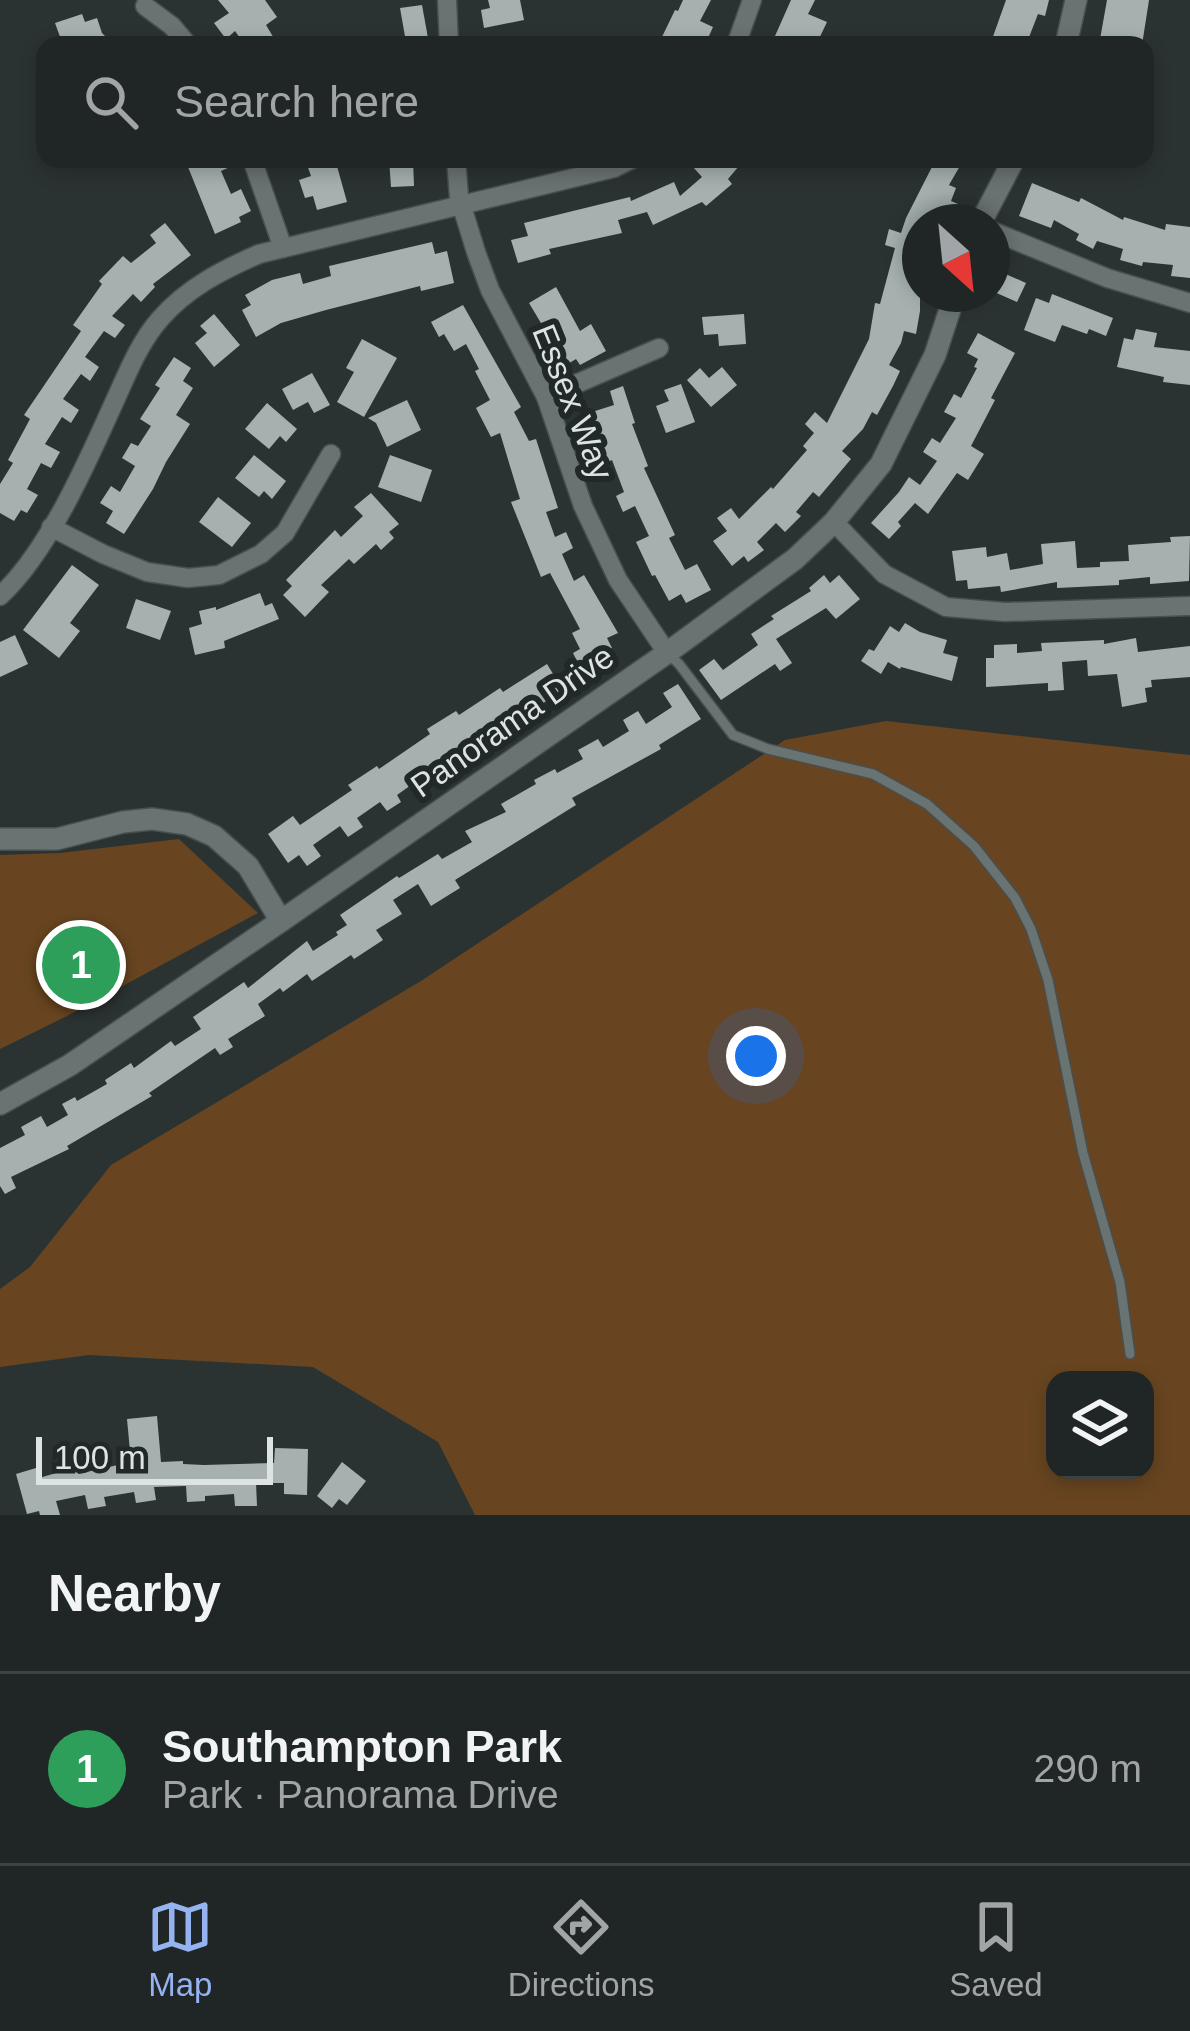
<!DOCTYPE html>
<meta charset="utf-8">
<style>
body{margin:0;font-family:Helvetica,sans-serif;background:#2d3232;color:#f1f3f6}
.controls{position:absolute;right:36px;bottom:36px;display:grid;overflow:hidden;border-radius:24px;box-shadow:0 6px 18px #0003}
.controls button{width:108px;height:108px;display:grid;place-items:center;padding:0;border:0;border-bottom:3px solid #3d4343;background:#202626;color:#f1f3f6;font:60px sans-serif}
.compass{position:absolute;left:902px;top:204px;width:108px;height:108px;border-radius:50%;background:#202626;box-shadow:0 6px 18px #0003;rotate:153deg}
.scale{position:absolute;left:36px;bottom:30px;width:237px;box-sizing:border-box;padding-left:12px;border:6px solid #dde3e2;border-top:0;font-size:33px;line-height:42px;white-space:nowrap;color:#dde3e2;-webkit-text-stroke:9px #212928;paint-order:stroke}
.you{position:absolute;left:756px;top:1056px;width:42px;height:42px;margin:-30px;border:9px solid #fff;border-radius:50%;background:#1a73e8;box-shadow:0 0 0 18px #1a73e833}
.badge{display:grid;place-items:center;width:78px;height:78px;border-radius:50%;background:#95b2f1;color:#fff;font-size:39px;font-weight:700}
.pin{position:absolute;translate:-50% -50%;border:6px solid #fff;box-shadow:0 3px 12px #0006}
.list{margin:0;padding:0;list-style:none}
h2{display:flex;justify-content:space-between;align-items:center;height:156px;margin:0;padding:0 48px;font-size:51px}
h2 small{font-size:39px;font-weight:400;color:#a2a5a7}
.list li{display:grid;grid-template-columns:78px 1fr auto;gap:36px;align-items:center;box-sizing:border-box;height:192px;padding:0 48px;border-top:3px solid #3d4343}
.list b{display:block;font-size:45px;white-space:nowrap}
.list p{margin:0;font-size:39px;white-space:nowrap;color:#a2a5a7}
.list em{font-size:39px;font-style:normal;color:#a2a5a7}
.icon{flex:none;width:66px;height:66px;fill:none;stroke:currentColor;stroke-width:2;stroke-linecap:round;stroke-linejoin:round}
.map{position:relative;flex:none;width:1190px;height:1515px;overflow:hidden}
.search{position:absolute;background:#202626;box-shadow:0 6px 18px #0003;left:36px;right:36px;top:36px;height:132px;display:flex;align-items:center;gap:30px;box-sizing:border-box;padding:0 42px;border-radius:24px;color:#a2a5a7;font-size:45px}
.sheet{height:348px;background:#202626}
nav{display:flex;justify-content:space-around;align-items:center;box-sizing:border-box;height:168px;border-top:3px solid #3d4343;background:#202626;font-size:33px;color:#a2a5a7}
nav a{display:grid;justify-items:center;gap:6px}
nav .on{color:#95b2f1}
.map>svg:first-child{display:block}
.green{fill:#684520;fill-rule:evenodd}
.building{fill:#a6b1af}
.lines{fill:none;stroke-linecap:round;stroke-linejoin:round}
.service-casing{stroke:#484f4e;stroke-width:12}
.minor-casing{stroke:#484f4e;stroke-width:21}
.tertiary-casing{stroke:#484f4e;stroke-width:24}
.service{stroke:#697372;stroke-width:9}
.minor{stroke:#697372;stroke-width:18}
.tertiary{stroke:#697372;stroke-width:21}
.labels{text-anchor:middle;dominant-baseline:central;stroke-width:12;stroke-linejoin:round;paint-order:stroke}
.street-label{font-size:33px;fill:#dde3e2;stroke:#212928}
</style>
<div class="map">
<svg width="1190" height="1515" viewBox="0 0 1190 1515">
<rect width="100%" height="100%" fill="#2b3332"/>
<g class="green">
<path d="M886 721 1190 755V1515H475L438 1442 313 1367 89 1355 0 1367V1289L30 1267 111 1165 421 981 785 740ZM1055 1380H1145V1470H1055Z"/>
<path d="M179 839 258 913 67 1016 0 1049V855L60 853Z"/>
</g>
<g class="building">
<path d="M218 0H265L277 17 266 25 278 45H245L235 31 226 39 214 23 229 13Z"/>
<path d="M488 0H520L524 20 484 28 481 10 490 8Z"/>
<path d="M683 0H711L700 21 713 27 705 45H674L661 39 675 10 678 11Z"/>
<path d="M791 0H815L808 14 827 22 816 45H771Z"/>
<path d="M1006 0H1049L1045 16 1038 14 1026 45H990Z"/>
<path d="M1107 0H1149L1142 45H1099Z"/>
<path d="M422 5 428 38 406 42 400 8Z"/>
<path d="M82 14 85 22 97 18 102 33 114 45H63L55 23Z"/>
<path d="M206 159H239V163L221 171 231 194 241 189 251 211 239 217 241 222 215 234 188 167Z"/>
<path d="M305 159H335L347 202 317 210 313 196 305 198 299 180 311 176Z"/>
<path d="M389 159H413L414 186 391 187Z"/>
<path d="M702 159H745L728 179 732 184 706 206 702 202 653 225 647 212 618 220 622 233 549 249 551 254 518 263 511 240 528 236 524 223 630 197 631 201 674 182 680 196 702 177 693 167Z"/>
<path d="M936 159H964L949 185 956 188 951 201 958 204 950 222H920V311L916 334 904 331 901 343 889 365 900 371 893 386 877 415 872 412 863 429 842 451 851 459 819 497 813 492 796 512 801 516 785 532 776 523 757 542 764 550 748 562 744 556 732 566 713 541 727 531 717 518 731 508 739 519 771 487 773 489 807 450 803 446 814 433 805 424 815 412 827 423 869 339 875 303 880 304 895 248 885 245 889 229 901 233 906 218Z"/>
<path d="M1032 183 1079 202 1081 198 1123 220 1124 217 1165 230 1166 224 1190 227V278L1171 276 1173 265 1143 262 1142 266 1120 260 1123 249 1097 241 1093 249 1076 240 1079 234 1054 220 1051 228 1019 216Z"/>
<path d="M165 223 191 255 153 284 155 287 141 302 133 294 112 316 125 325 115 338 104 331 85 357 99 367 90 381 81 374 63 399 79 410 71 423 62 417 45 444 60 452 51 468 41 463 27 489 38 495 27 513 21 510 14 521 0 513V484L13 463 8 460 30 419 24 415 81 331 73 325 102 284 99 281 123 256 131 263 156 243 150 235Z"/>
<path d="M432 242 435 254 447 251 454 283 421 291 420 286 326 310 281 323 256 337 242 310 251 305 245 295 272 280 300 273 303 284 331 276 329 266Z"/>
<path d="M992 268 1026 283 1017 302 992 291Z"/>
<path d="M556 287 580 331 591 324 606 351 580 365 576 359 566 365 529 303Z"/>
<path d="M1052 294 1113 318 1106 336 1089 329 1087 334 1062 325 1055 342 1024 330 1036 298 1049 303Z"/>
<path d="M463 305 521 407 514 412 529 441 536 439 558 508 546 512 555 537 566 532 573 548 562 554 574 581 584 575 618 633 607 638 612 648 579 665 573 653 580 649 572 633 580 629 550 573 541 577 511 502 520 499 500 433 491 437 476 408 490 400 475 371 479 369 466 344 454 351 444 334 439 337 431 322Z"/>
<path d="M214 314 240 345 214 367 195 343 207 333 200 326Z"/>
<path d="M744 314 746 344 719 346 718 334 704 335 702 317Z"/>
<path d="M1136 329 1157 333 1154 347 1190 351V385L1163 382 1164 377 1117 367 1124 338 1133 340Z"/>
<path d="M978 333 1015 353 991 398 995 400 971 446 984 454 968 480 957 473 928 514 915 503 898 522 901 526 889 539 871 523 899 492 909 477 920 485 937 461 923 452 932 438 940 443 956 418 944 412 954 394 961 398 977 368 974 367 978 359 967 353Z"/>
<path d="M362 339 397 358 364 417 337 402 354 372 346 368Z"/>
<path d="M174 357 191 368 183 381 193 388 176 415 190 424 166 462 153 489 124 534 106 523 113 511 100 503 111 486 120 492 135 466 122 458 131 443 138 446 151 426 140 419 160 388 155 385Z"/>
<path d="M722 367 737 385 711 407 687 380 700 368 709 378Z"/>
<path d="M312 373 330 405 314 413 308 402 293 410 282 389Z"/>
<path d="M681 384 695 422 666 433 656 406 669 401 664 390Z"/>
<path d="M623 386 635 423 632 424 648 466 644 468 675 535 669 538 685 570 697 564 711 590 686 603 681 594 669 601 655 575 652 576 636 542 649 536 635 506 623 512 616 496 624 492 612 460 605 463 599 448 589 413 614 405 610 391Z"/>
<path d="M407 400 421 430 387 447 376 423 368 418Z"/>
<path d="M267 403 297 429 286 442 280 436 269 449 245 429Z"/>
<path d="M254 455 286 481 272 499 264 491 259 497 235 478Z"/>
<path d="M390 455 432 470 421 502 378 487Z"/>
<path d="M371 493 399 524 389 532 394 538 381 550 376 544 354 564 349 559 321 585 329 592 305 617 283 595 292 586 286 580 335 530 341 537 363 516 354 507Z"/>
<path d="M218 497 251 523 232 547 199 522Z"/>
<path d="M1190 536 1189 581 1150 584V577L1119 580V585L1057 588V582L1001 592 1000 586 968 589 967 580 956 581 952 551 986 547 987 557 1007 553 1010 570 1043 564 1041 544 1075 541 1077 568 1100 567V562L1129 561 1128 545 1171 542 1170 537Z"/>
<path d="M72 565 99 585 70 623 80 631 59 658 23 630Z"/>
<path d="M824 575 830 583 839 575 860 599 836 619 826 608 776 639 792 663 780 671 775 664 721 700 699 670 714 659 723 670 758 645 751 634 774 619 771 616 811 591 809 588Z"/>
<path d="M260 593 265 606 272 603 279 619 224 641 225 648 195 655 189 628 202 624 199 611 216 607V610Z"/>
<path d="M136 599 171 611 160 640 126 628Z"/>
<path d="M905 623 920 632 947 640 943 653 958 657 952 681 901 667 900 669 888 662 881 674 861 661 869 649 874 651 890 626 899 632Z"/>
<path d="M15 635 28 664 0 677V642Z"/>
<path d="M1136 638 1138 652 1190 646V677L1151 680 1152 687 1145 688 1147 702 1122 707 1117 674 1088 676 1087 660 1062 662 1064 690 1048 691V683L986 687V658H994V645L1017 644V653L1042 651 1041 643 1104 640V644Z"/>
<path d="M547 664 563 690 505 728 499 718 472 735 480 748 462 759 456 750 433 765 440 775 422 787 418 780 397 795 401 802 387 811 380 802 357 818 363 827 348 837 340 826 313 845 321 856 307 866 299 855 288 863 268 834 293 816 300 825 352 790 348 785 377 766 379 769 430 734 427 729 456 711 459 715 500 688 503 692Z"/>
<path d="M678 684 701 719 659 745 661 749 572 798 576 805 455 880 460 888 431 906 418 884 393 900 402 914 376 930 383 940 354 959 351 955 312 981 307 974 283 992 280 988 258 1004 265 1016 228 1039 233 1047 220 1055 215 1048 149 1093 152 1096 67 1146 69 1149 11 1177 16 1188 5 1194 0 1186V1148L25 1135 21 1127 41 1116 47 1127 68 1115 62 1104 75 1097 77 1101 107 1084 105 1080 131 1063 134 1068 171 1041 175 1046 201 1029 193 1017 244 982 248 988 307 941 313 951 338 935 336 932 347 925 340 915 397 876 399 878 438 854 442 859 472 842 465 831 506 812 501 804 536 784 534 780 555 769 557 773 583 759 578 750 598 739 603 747 629 731 623 720 638 711 646 724 672 707 663 693Z"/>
<path d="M157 1416 161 1462 183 1461V1464L204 1465 274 1463 275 1448 308 1449 307 1495 284 1494V1483H256L257 1506H235L234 1494 205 1496V1501L187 1502 186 1486 154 1487 156 1500 136 1503 134 1492 104 1497 106 1506 88 1509 85 1495 56 1501 60 1515H40L39 1511 27 1514 16 1474 36 1468 39 1478 63 1471 62 1465 76 1463 78 1474 131 1462 127 1419Z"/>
<path d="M342 1462 366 1481 347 1505 339 1499 332 1508 317 1496Z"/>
</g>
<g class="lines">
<defs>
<path id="service" d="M667 653 679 664 733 735 768 749 873 774 927 804 974 846 1015 898 1031 929 1048 980 1083 1153 1120 1282 1130 1354"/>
<g id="minor">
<path d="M447 0 449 45"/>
<path d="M145 6 172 26 188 45"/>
<path d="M736 45 752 0"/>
<path d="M252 159 283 248"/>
<path d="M456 159 459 197 476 252 490 290 546 397 583 506 618 580 667 653"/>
<path d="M992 231 1107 278 1190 303"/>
<path d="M546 397 659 348"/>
<path d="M834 522 884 574 946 607 1005 612 1190 606"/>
<path d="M51 527 103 554 147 572 188 578 219 575 261 554 285 533 331 454"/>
<path d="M0 596C47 553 86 465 112 407 126 377 138 344 160 319 187 288 222 270 259 254L614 168 632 159"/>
</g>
<g id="tertiary">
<path d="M1066 45 1076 0"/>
<path d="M981 222 1014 159"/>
<path d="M0 839H57L123 822 152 819 187 824 214 836 248 866 281 921"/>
<path d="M0 1104 70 1065 281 921 667 653 795 559 834 522 881 464 935 355 955 294"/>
</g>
</defs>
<use href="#service" class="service-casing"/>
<use href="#minor" class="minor-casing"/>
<use href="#tertiary" class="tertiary-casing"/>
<use href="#service" class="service"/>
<use href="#minor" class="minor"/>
<use href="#tertiary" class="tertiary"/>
</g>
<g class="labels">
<g class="street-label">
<text transform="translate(573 402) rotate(68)">Essex Way</text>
<text transform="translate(512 721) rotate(-35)">Panorama Drive</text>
</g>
</g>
</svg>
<div class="controls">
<button><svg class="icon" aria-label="layers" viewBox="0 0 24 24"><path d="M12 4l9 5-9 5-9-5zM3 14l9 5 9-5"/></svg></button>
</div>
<svg class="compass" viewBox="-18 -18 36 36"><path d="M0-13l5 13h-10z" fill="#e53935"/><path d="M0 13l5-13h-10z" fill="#a2a5a7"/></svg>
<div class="scale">100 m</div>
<div class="you"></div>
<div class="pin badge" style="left:81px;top:965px;background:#2e9e5b">1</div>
<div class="search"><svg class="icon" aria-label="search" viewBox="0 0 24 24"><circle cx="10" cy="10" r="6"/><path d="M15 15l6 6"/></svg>Search here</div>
</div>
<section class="sheet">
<h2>Nearby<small></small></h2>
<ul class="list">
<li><span class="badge" style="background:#2e9e5b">1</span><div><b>Southampton Park</b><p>Park · Panorama Drive</p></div><em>290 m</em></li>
</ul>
</section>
<nav>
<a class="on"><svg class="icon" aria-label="map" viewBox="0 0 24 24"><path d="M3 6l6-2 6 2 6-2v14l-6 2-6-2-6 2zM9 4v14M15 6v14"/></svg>Map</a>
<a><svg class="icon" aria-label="directions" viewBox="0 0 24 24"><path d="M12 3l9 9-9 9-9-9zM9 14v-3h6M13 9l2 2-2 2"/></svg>Directions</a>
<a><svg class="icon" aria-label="saved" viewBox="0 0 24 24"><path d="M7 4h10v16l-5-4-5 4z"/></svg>Saved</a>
</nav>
